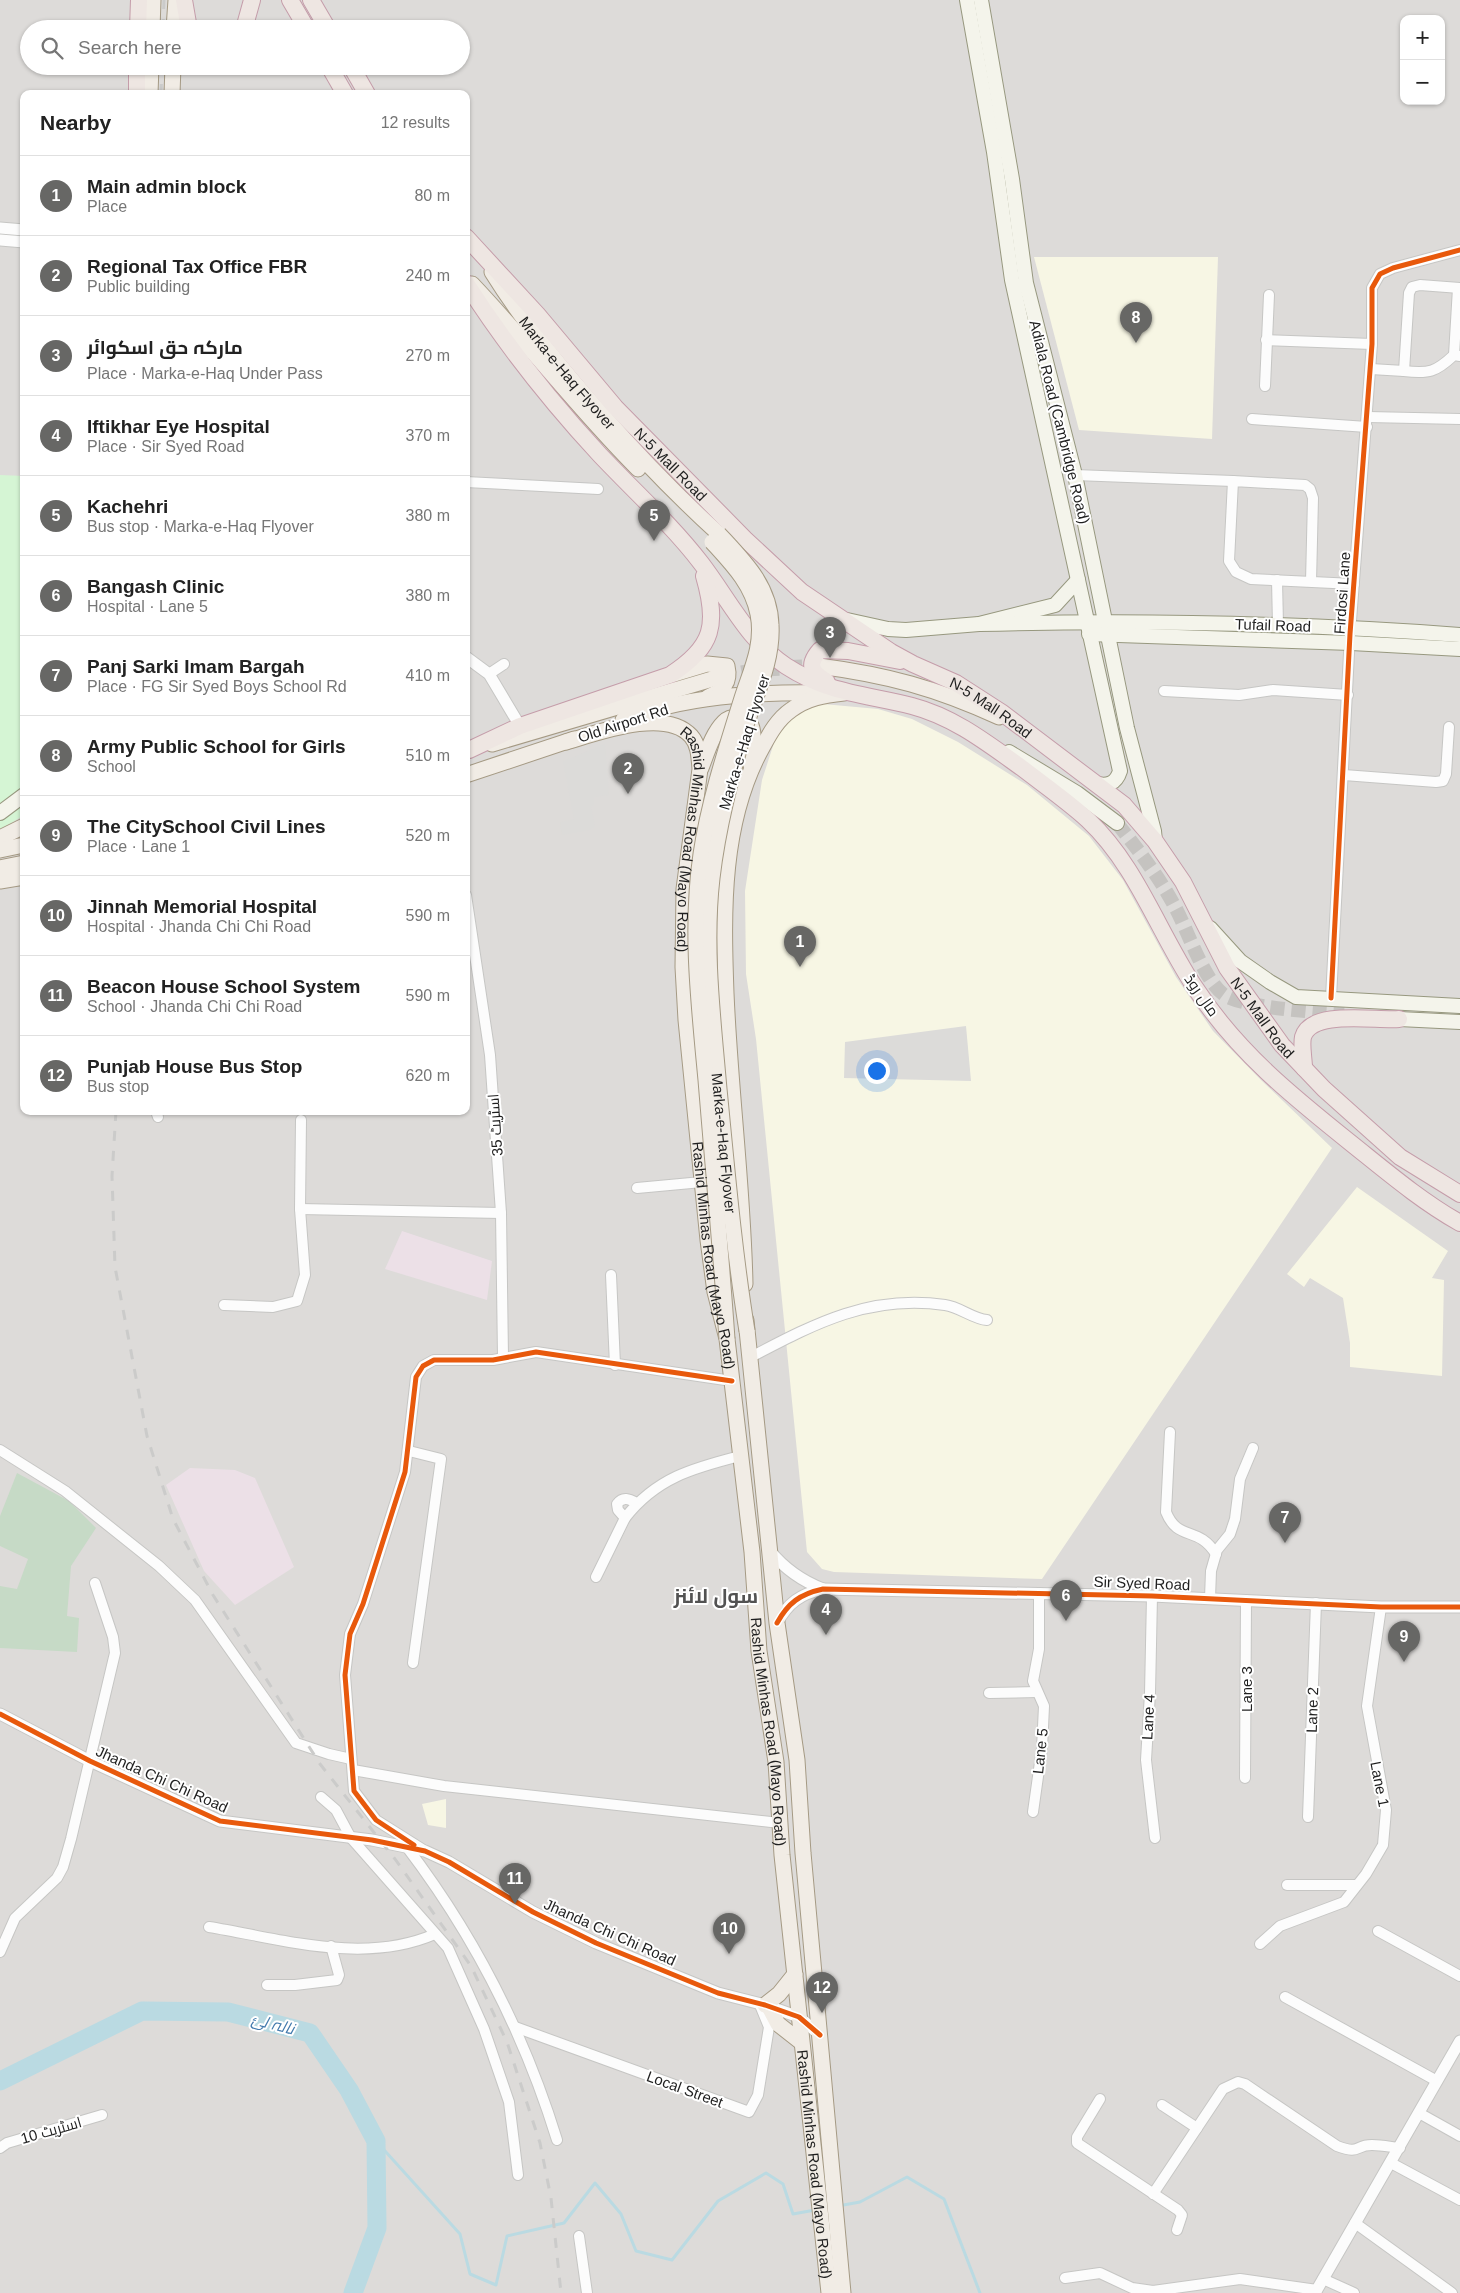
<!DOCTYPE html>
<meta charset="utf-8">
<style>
body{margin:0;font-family:Helvetica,Cairo,sans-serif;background:#f6f6f6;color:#222}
.controls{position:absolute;right:15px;top:15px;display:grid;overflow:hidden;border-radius:10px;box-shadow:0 1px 4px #0004}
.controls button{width:45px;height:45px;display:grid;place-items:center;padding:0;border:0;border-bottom:1px solid #e0e0e0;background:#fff;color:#222;font:25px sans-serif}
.you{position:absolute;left:876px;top:1070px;width:18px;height:18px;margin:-12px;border:4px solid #fff;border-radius:50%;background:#1a73e8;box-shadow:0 0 0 8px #1a73e833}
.badge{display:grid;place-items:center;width:32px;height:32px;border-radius:50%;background:#676765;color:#fff;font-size:16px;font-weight:700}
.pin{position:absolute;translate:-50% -41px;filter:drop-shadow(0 1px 2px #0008)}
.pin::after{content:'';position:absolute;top:26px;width:18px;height:15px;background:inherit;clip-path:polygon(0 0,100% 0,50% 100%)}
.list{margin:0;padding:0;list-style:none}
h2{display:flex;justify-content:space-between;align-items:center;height:65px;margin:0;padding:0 20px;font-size:21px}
h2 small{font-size:16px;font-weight:400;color:#767676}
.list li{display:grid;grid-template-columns:32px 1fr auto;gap:15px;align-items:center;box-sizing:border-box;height:80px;padding:0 20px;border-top:1px solid #e0e0e0}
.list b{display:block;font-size:19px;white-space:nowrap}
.list p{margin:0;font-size:16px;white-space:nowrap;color:#767676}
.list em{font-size:16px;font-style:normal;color:#767676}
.icon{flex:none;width:28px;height:28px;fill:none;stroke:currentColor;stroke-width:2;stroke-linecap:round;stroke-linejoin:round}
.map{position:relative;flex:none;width:1460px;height:2293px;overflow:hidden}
.search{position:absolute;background:#fff;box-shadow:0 1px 4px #0004;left:20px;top:20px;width:450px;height:55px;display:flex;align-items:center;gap:12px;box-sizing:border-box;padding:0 18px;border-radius:28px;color:#767676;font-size:19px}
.panel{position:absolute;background:#fff;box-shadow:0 1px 4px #0004;left:20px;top:90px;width:450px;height:1025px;border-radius:10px}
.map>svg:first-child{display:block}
.residential{fill:#dddbd9;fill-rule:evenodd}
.industrial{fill:#ece0e7}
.education{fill:#f7f6e4}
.religious{fill:#dcdbd9}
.cemetery{fill:#c6dac6}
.park{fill:#d5f5d4}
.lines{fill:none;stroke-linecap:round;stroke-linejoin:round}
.stream{stroke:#badae2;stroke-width:3}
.river{stroke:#badae2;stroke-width:19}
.secondary-tunnel{stroke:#c5c3c0;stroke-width:14;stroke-dasharray:14 7;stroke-linecap:butt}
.primary-tunnel{stroke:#c5c3c0;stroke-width:15;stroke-dasharray:15 8;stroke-linecap:butt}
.minor-casing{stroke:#c6c6c4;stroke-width:12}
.tertiary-casing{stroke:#c6c6c4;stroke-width:13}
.secondary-casing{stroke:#97987f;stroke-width:16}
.primary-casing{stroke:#a59a84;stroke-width:17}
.trunk-casing{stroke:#c59daa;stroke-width:18}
.minor{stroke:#fcfcfc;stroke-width:10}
.tertiary{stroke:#fcfcfc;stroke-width:11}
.secondary{stroke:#f4f4eb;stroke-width:14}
.primary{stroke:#f1ece5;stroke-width:15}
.trunk{stroke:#eee6e2;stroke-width:16}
.rail{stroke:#cbcbca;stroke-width:3;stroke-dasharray:10 10;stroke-linecap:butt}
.primary-bridge-casing{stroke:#a59a84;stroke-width:17;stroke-linecap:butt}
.primary-bridge{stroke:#f1ece5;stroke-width:15}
.cycleway-casing{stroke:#fff;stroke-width:8}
.cycleway{stroke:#e8590c;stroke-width:5}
.labels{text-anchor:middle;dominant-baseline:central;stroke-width:4;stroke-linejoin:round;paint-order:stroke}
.street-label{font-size:15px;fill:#1f1f1f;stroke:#fff}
.water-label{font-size:16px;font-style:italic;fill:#437aad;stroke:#fff}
.district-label{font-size:20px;font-weight:bold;fill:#525252;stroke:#fff}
</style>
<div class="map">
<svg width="1460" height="2293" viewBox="0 0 1460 2293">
<rect width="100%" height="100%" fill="#eeece8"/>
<path class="residential" d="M0 0H1460V2293H0ZM1404 19H1441V101H1404ZM29 29H461V66H29ZM24 94H466V1111H24Z"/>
<g class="industrial">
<path d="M402 1231 492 1261 487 1300 385 1269Z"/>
<path d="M190 1468 235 1470 255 1478 294 1567 235 1605 204 1571 166 1485Z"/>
</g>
<g class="education">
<path d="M1034 257H1218L1212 439 1079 430Z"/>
<path d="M812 703 878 709 912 719 958 742 1027 785 1089 836 1123 880 1176 977 1213 1031 1261 1080 1332 1148 1042 1579 834 1572 822 1569 807 1552 756 1039 746 974 745 891 762 780 783 715Z"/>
<path d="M1357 1187 1448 1251 1432 1278 1444 1280 1442 1376 1350 1367V1343L1343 1298 1310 1278 1304 1287 1287 1274Z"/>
<path d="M446 1799V1828L428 1825 422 1804Z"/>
</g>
<g class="religious">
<path d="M605 744 609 795 594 797V805L591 806 595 826 589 830 562 835 560 822 574 819 563 761Z"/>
<path d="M966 1026 971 1081 844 1078 845 1042Z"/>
</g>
<path class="cemetery" d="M17 1473 69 1501 96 1528 71 1566 67 1616 79 1618 77 1652 0 1648V1586L17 1589 28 1559 0 1546V1516Z"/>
<path class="park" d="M0 475 24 476V815L0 830Z"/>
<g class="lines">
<g class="stream">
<path d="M376 2141 460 2234 470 2274 496 2285 507 2236 564 2223 595 2183 621 2214 636 2251 672 2260 718 2201 766 2173 783 2184 793 2214 815 2210"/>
<path d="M838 2206 860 2202 907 2177 944 2199 980 2293"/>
</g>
<path class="river" d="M0 2081 142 2011 228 2012 310 2033 349 2090 376 2141 377 2228 353 2293"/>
<path class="secondary-tunnel" d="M1117 823C1138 850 1158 875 1174 905 1187 928 1203 979 1223 994 1241 1008 1319 1012 1344 1014"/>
<path class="primary-tunnel" d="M719 677 764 669 819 666"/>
<defs>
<g id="minor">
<path d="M1266 340 1372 344"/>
<path d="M1454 355 1458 288"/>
<path d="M1371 369 1404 371 1409 293 1412 287 1420 285 1460 288"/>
<path d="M1404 371C1429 374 1436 372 1454 355L1460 356"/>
<path d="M1265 386 1269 295"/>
<path d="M1368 417 1460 419"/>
<path d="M1252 419 1367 427"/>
<path d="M1075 475 1233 481"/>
<path d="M466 482 598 489"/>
<path d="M1277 580 1278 625"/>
<path d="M1311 582 1313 498 1310 489 1305 485 1233 481 1229 561 1236 572 1251 579 1354 584"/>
<path d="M489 674 504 664"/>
<path d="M1164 691 1239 695 1273 690 1348 695"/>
<path d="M1344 775 1436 782 1443 781 1446 774 1449 727"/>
<path d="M466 895 490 1055 501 1213 503 1357"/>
<path d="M1331 998 1350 634 1372 344V288L1380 274 1393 268 1460 250"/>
<path d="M156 1111 158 1117"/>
<path d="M637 1188 702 1182"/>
<path d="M300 1209 501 1213"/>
<path d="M611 1275 615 1365"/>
<path d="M224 1305 273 1307 297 1301 305 1275 300 1209 301 1120"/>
<path d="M749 1358C814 1324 869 1294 945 1305 960 1307 973 1319 987 1320"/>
<path d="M1170 1432 1166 1512C1178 1542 1198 1525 1216 1554"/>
<path d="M0 1450 65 1491 159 1566 195 1600 296 1743 329 1754 351 1759"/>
<path d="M409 1451 441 1459 413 1663"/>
<path d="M637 1503C629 1499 623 1496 617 1504L618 1510 625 1518C656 1478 693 1468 740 1456"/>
<path d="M596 1577 625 1518"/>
<path d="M1152 1596 1150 1693 1146 1760 1155 1838"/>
<path d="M1210 1598 1211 1571 1217 1550 1230 1534 1235 1519 1240 1479 1253 1448"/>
<path d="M989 1693 1037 1692"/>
<path d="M353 1770 444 1786 780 1823"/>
<path d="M1245 1778 1246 1600"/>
<path d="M321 1797 336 1810 351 1838 448 1948 484 2029 509 2102 518 2175"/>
<path d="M1033 1812 1042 1748 1044 1706 1033 1681 1039 1649V1593"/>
<path d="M1308 1817 1316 1603"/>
<path d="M406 1846C474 1935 524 2033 557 2140"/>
<path d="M422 1849 376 1820 354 1791 345 1675 350 1634 363 1604 405 1472 416 1377 423 1366 434 1360H493L536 1352 732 1381"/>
<path d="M1287 1885H1356"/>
<path d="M209 1927C283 1939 364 1965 435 1934"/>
<path d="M1378 1931 1460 1976"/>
<path d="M1260 1944 1280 1926 1344 1902 1366 1874 1383 1845 1386 1810 1367 1706 1381 1607"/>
<path d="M0 1952 15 1918 57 1878 63 1867 71 1839 115 1653 113 1637 95 1583"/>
<path d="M267 1985H295L337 1980 339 1975 331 1946"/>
<path d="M1285 1997 1437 2081"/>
<path d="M515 2027 749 2112 758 2095 769 2027 760 2005"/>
<path d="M1100 2099 1077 2137V2143L1178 2210 1182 2215 1177 2230"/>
<path d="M1162 2105 1197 2128"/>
<path d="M1419 2113 1460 2136"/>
<path d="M0 2148 7 2143 102 2115"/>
<path d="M1391 2163 1460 2200"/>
<path d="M1153 2194 1223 2089 1238 2082 1245 2084 1337 2146C1361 2155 1354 2145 1372 2145 1381 2145 1391 2147 1400 2148"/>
<path d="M1355 2223 1452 2293"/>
<path d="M579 2236 587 2293"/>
<path d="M1065 2278 1100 2273 1132 2288 1153 2291 1240 2279 1317 2290"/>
<path d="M1323 2279 1354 2293"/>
</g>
<g id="tertiary">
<path d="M0 228 24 230"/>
<path d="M0 240 24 242"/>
<path d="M466 657 489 674 520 726"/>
<path d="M770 1551C784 1568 802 1581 823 1589"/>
<path d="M777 1623C788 1603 800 1594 823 1589L1152 1596 1381 1607H1460"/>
<path d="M0 1714 90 1761 220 1821 372 1840 425 1851 449 1862 533 1912 596 1943 718 1993 765 2005 799 2017 820 2035"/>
<path d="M1315 2293 1460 2041"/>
</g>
<g id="secondary">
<path d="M967 0 994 152 1012 280 1120 771C1116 784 1107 787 1094 783"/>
<path d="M981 0 1012 179 1026 283 1075 475 1127 728 1154 831 1155 841"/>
<path d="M847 620 888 629 906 630 979 624 1055 605 1078 580"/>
<path d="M979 624C1140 620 1300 623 1460 635"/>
<path d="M1089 634 1351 643 1460 649"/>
<path d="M1009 752 1077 793 1117 823"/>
<path d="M0 813 24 795"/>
<path d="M1210 928 1240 961 1270 982 1296 997 1460 1006"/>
<path d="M1399 1019 1460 1022"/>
</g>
<g id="primary">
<path d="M152 29 153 0"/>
<path d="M174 29 176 0"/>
<path d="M150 94 151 66"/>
<path d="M172 94 173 66"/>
<path id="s1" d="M492 272C523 322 560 367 599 411 637 454 676 495 719 534"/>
<path d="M472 284C529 344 579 410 638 469"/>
<path d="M819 666C887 675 936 688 999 717"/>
<path d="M674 674 707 664 727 666C731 683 723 690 708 697"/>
<path d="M623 720C685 696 754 692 820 693"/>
<path id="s2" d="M566 742C597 733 665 707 691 736 699 745 699 758 700 769L684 889 683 967 686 1020 708 1240 715 1292 727 1339 752 1552 759 1651 776 1762 782 1855 829 2293"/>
<path d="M492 744 719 677"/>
<path d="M701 768C707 753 712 734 724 722 727 719 733 717 738 717 760 718 752 749 750 763"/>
<path d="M466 775 574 739"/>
<path d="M0 838 24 826"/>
<path d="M0 850 24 845"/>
<path d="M0 868 24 863"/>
<path d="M0 881 24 877"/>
<path d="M745 1284C743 1187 730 1090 726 993 723 910 721 821 763 746 770 733 778 719 791 710 807 698 824 695 844 693"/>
<path d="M746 1320 777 1623 797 1760 803 1853 843 2293"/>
<path d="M765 2005 779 1994 795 1974"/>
<path d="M769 2007 778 2024 801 2042"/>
</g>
<g id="trunk">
<path d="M184 0 189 29"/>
<path d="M290 0 307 29"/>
<path d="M311 0 328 29"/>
<path d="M138 29 139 0"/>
<path d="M244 29 252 0"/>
<path d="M329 66 345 94"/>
<path d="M351 66 367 94"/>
<path d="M137 94V66"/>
<path id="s3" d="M466 237 537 314 615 407 745 539 802 592 891 652 913 664 956 683 1001 712 1124 805 1155 841 1183 882 1227 968 1282 1045 1324 1089 1400 1157 1460 1194"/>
<path d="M466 283C505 344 551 402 600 455 634 491 671 524 701 563 728 598 748 641 786 666 829 694 865 694 912 706 954 717 987 743 1022 768 1044 785 1067 801 1088 820 1136 865 1158 931 1194 986 1237 1052 1292 1096 1352 1144 1387 1172 1421 1201 1460 1223"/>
<path d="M827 682C812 672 806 666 820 650L848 651 900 661"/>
<path d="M469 750 520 726 670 675C714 647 718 624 704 576"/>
<path d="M1304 1068C1304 1059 1301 1046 1303 1037 1311 1009 1375 1021 1399 1019"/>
</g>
</defs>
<use href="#minor" class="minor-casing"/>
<use href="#tertiary" class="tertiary-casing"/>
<use href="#secondary" class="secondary-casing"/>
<use href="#primary" class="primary-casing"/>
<use href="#trunk" class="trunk-casing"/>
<use href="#minor" class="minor"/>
<use href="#tertiary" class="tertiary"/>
<use href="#secondary" class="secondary"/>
<use href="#primary" class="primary"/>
<use href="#trunk" class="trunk"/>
<g class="rail">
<path d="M163 29 164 0"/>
<path d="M161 94 162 66"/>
<path d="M116 1111 112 1176 115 1267 147 1436 173 1519 213 1595 320 1764 395 1859 471 1966 507 2042 540 2143 551 2198 561 2293"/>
</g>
<defs>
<g id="primary-bridge">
<path id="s4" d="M719 534C744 561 770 586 771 625 773 661 756 694 745 728 731 778 718 827 712 878 704 948 713 1019 719 1089 727 1170 734 1251 747 1331"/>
<path d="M712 542C732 564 752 584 758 614 764 645 751 670 742 698 726 749 709 801 701 854 690 929 699 1005 706 1080 713 1166 721 1253 727 1339"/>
</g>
</defs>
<use href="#primary-bridge" class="primary-bridge-casing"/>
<use href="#primary-bridge" class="primary-bridge"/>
<defs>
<g id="cycleway">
<path d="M1331 998 1350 634 1372 344V288L1380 274 1393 268 1460 250"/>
<path d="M777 1623C788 1603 800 1594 823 1589L1152 1596 1381 1607H1460"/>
<path d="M0 1714 90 1761 220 1821 372 1840 425 1851 449 1862 533 1912 596 1943 718 1993 765 2005 799 2017 820 2035"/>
<path d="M414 1845 376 1820 354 1791 345 1675 350 1634 363 1604 405 1472 416 1377 423 1366 434 1360H493L536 1352 732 1381"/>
</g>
</defs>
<use href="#cycleway" class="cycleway-casing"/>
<use href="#cycleway" class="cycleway"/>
</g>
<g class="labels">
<g class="street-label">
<text stroke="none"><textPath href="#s1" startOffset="126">Marka-e-Haq Flyover</textPath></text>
<text transform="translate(1060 422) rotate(76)">Adiala Road (Cambridge Road)</text>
<text stroke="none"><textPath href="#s3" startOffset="306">N-5 Mall Road</textPath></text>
<text transform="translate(1342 593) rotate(-86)">Firdosi Lane</text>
<text transform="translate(1273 625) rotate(2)">Tufail Road</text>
<text stroke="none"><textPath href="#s3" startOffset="711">N-5 Mall Road</textPath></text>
<text transform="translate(623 723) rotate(-18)">Old Airport Rd</text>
<text transform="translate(744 742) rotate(-73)">Marka-e-Haq Flyover</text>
<text stroke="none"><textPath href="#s2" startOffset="235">Rashid Minhas Road (Mayo Road)</textPath></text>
<text transform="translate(1202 995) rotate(55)">مال روڈ</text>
<text stroke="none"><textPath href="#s3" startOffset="1131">N-5 Mall Road</textPath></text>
<text transform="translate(495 1125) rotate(-94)">اسٹریٹ 35</text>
<text stroke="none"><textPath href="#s4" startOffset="634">Marka-e-Haq Flyover</textPath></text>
<text stroke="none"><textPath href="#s2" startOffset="655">Rashid Minhas Road (Mayo Road)</textPath></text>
<text transform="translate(1142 1583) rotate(2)">Sir Syed Road</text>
<text transform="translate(1246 1689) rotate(-90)">Lane 3</text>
<text transform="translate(1312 1710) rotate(-88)">Lane 2</text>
<text transform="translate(1148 1717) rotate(-87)">Lane 4</text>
<text stroke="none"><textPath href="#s2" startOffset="1135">Rashid Minhas Road (Mayo Road)</textPath></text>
<text transform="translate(1040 1751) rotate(-84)">Lane 5</text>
<text transform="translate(162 1779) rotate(24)">Jhanda Chi Chi Road</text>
<text transform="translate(1380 1784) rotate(79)">Lane 1</text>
<text transform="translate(610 1932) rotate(24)">Jhanda Chi Chi Road</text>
<text transform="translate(685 2089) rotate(20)">Local Street</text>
<text transform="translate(51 2130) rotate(-16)">اسٹریٹ 10</text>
<text stroke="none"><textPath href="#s2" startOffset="1570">Rashid Minhas Road (Mayo Road)</textPath></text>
</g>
<g class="water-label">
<text transform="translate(273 2024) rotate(14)">نالہ لئ</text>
</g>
<g class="district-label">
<text x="716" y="1596">سول لائنز</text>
</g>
</g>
</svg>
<div class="controls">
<button>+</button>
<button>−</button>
</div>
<div class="you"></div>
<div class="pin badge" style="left:800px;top:967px">1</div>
<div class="pin badge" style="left:628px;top:794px">2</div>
<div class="pin badge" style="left:830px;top:658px">3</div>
<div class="pin badge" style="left:826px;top:1635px">4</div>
<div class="pin badge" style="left:654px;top:541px">5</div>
<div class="pin badge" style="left:1066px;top:1621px">6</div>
<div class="pin badge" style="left:1285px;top:1543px">7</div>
<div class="pin badge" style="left:1136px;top:343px">8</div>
<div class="pin badge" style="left:1404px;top:1662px">9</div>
<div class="pin badge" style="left:729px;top:1954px">10</div>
<div class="pin badge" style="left:515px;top:1904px">11</div>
<div class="pin badge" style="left:822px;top:2013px">12</div>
<div class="search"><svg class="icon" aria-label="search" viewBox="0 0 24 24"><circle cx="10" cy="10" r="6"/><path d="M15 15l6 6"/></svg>Search here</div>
<section class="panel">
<h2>Nearby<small>12 results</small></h2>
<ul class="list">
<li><span class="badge">1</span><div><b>Main admin block</b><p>Place</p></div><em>80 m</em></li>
<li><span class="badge">2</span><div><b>Regional Tax Office FBR</b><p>Public building</p></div><em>240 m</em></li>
<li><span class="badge">3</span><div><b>مارکہ حق اسکوائر</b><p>Place · Marka-e-Haq Under Pass</p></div><em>270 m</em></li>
<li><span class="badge">4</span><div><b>Iftikhar Eye Hospital</b><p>Place · Sir Syed Road</p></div><em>370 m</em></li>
<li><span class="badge">5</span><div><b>Kachehri</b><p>Bus stop · Marka-e-Haq Flyover</p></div><em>380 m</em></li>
<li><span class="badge">6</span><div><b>Bangash Clinic</b><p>Hospital · Lane 5</p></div><em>380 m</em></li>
<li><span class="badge">7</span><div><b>Panj Sarki Imam Bargah</b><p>Place · FG Sir Syed Boys School Rd</p></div><em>410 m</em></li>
<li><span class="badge">8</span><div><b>Army Public School for Girls</b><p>School</p></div><em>510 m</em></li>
<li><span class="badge">9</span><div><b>The CitySchool Civil Lines</b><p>Place · Lane 1</p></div><em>520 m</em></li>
<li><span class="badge">10</span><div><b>Jinnah Memorial Hospital</b><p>Hospital · Jhanda Chi Chi Road</p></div><em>590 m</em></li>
<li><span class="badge">11</span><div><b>Beacon House School System</b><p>School · Jhanda Chi Chi Road</p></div><em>590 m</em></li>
<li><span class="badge">12</span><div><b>Punjab House Bus Stop</b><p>Bus stop</p></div><em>620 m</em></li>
</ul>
</section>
</div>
